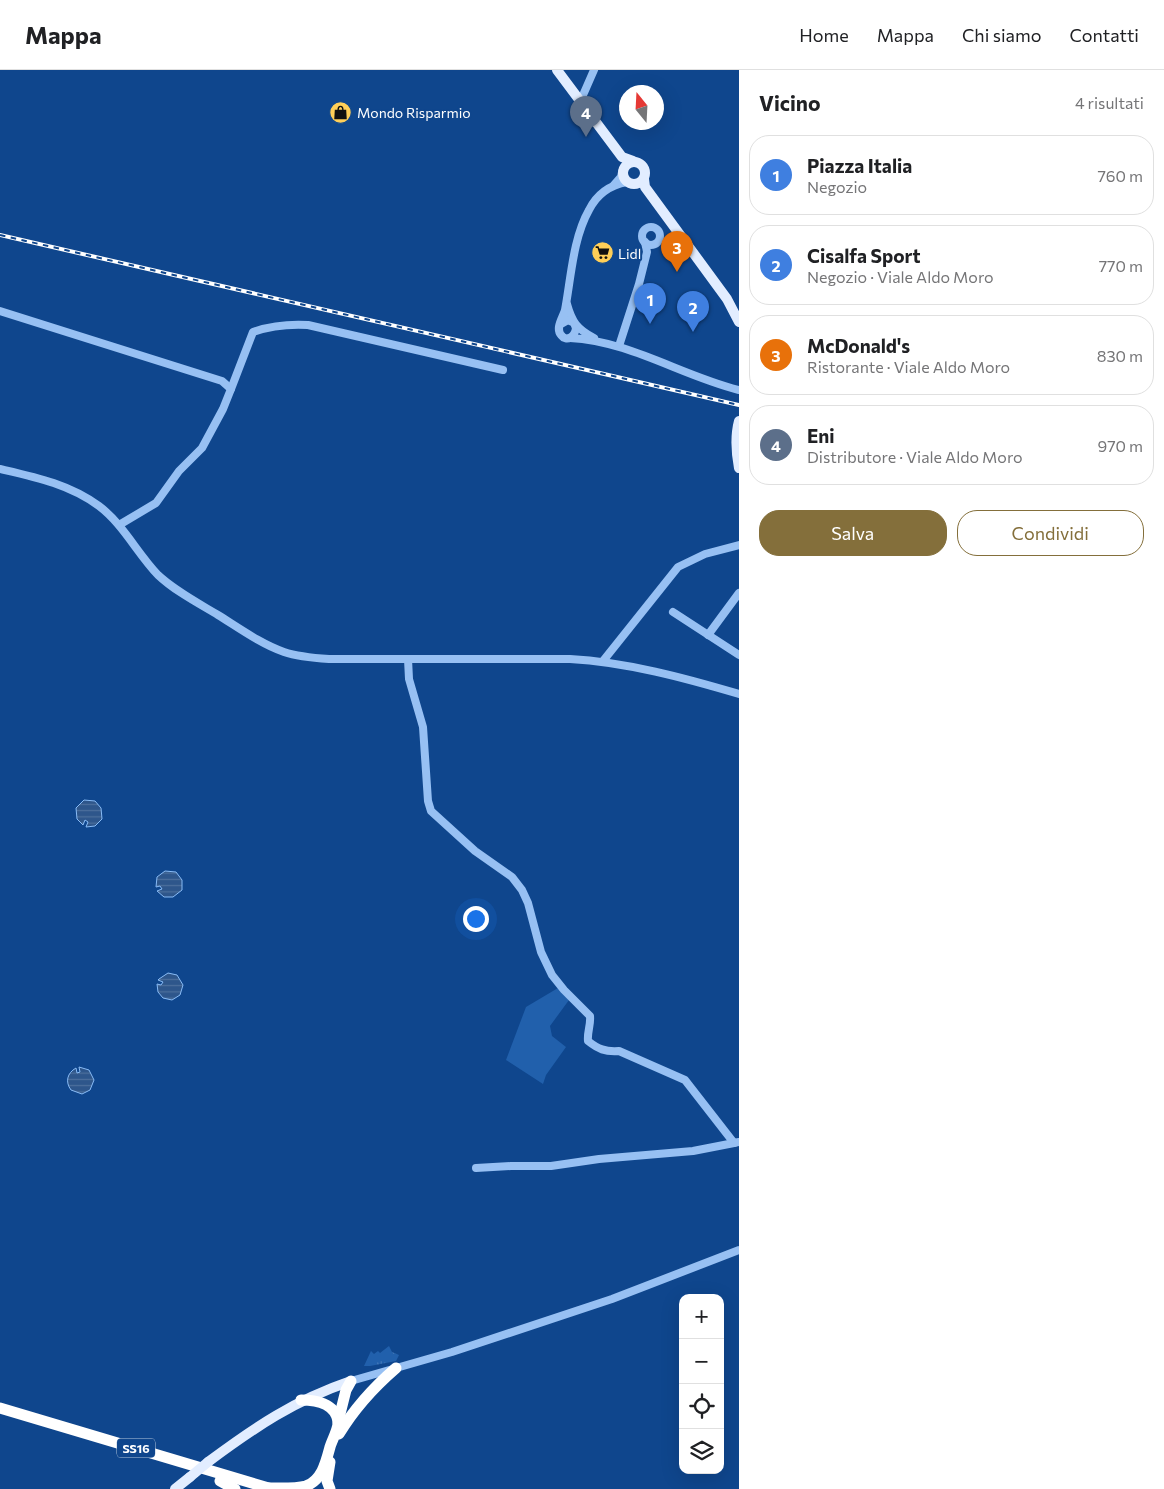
<!DOCTYPE html>
<html lang="it">
<meta charset="utf-8">
<style>
body{margin:0;font-family:Commissioner,sans-serif;background:#f2f2f2;color:#202124}
.controls{position:absolute;right:15px;bottom:15px;display:grid;overflow:hidden;border-radius:10px;box-shadow:0 5px 20px #0002}
.controls button{width:45px;height:45px;display:grid;place-items:center;padding:0;border:0;border-bottom:1px solid #e0e0e0;background:#fff;color:#202124;font:25px sans-serif}
.compass{position:absolute;left:619px;top:15px;width:45px;height:45px;border-radius:50%;background:#fff;box-shadow:0 5px 20px #0002;rotate:342deg}
.you{position:absolute;left:475px;top:848px;width:18px;height:18px;margin:-12px;border:4px solid #fff;border-radius:50%;background:#1a73e8;box-shadow:0 0 0 8px #1a73e833}
.badge{display:grid;place-items:center;width:32px;height:32px;border-radius:50%;background:#846f3b;color:#fff;font-size:16px;font-weight:700}
.pin{position:absolute;translate:-50% -41px;filter:drop-shadow(0 1px 2px #0008)}
.pin::after{content:'';position:absolute;top:26px;width:18px;height:15px;background:inherit;clip-path:polygon(0 0,100% 0,50% 100%)}
.list{margin:0;padding:0;list-style:none}
h2{display:flex;justify-content:space-between;align-items:center;height:65px;margin:0;padding:0 20px;font-size:21px}
h2 small{font-size:16px;font-weight:400;color:#757577}
.list li{display:grid;grid-template-columns:32px 1fr auto;gap:15px;align-items:center;box-sizing:border-box;height:80px;margin:0 10px 10px;padding:0 10px;border:1px solid #e0e0e0;border-radius:20px}
.list b{display:block;font-size:19px;white-space:nowrap}
.list p{margin:0;font-size:16px;white-space:nowrap;color:#757577}
.list em{font-size:16px;font-style:normal;color:#757577}
.actions{display:flex;gap:10px;padding:15px 20px}
.actions a{flex:1;padding:11px 0;border:1px solid #846f3b;border-radius:20px;text-align:center;font-size:18px;color:#846f3b}
.actions .main{background:#846f3b;color:#fff}
.icon{flex:none;width:28px;height:28px;fill:none;stroke:currentColor;stroke-width:2;stroke-linecap:round;stroke-linejoin:round}
.map{position:relative;flex:none;width:739px;height:1419px;overflow:hidden}
header{display:flex;align-items:center;gap:30px;box-sizing:border-box;height:70px;padding:0 25px;background:#fff;border-bottom:1px solid #e0e0e0}
header strong{font-size:24px}
nav{display:flex;gap:28px;margin-inline-start:auto;font-size:18px}
main{display:flex}
aside{flex:1;background:#fff}
.map>svg:first-child{display:block}
.grass{fill:url(#grass-tufts)}
.garden{fill:#2160ac}
.water{fill:url(#water-rules);stroke:#88bbf6}
.lines{fill:none;stroke-linecap:round;stroke-linejoin:round}
.minor{stroke:#97c0f3;stroke-width:8}
.major{stroke:#e2edff;stroke-width:10}
.highway{stroke:#fff;stroke-width:11}
.rail-casing{stroke:#fff;stroke-width:4}
.rail{stroke:#0f468d;stroke-width:2;stroke-dasharray:5.5;stroke-linecap:butt}
.major-bridge{stroke:#e2edff;stroke-width:10}
.labels{text-anchor:middle;dominant-baseline:central;stroke-width:4;stroke-linejoin:round;paint-order:stroke}
.shield{fill:#0f468d;stroke:#b7c8dd;stroke-width:1}
.shield-label{font-size:12px;font-weight:bold;fill:#fff}
.poi-label{font-size:14px;fill:#fff;stroke:#0f468d;text-anchor:start}
</style>
<header>
<strong>Mappa</strong>
<nav><a>Home</a><a>Mappa</a><a>Chi siamo</a><a>Contatti</a></nav>
</header>
<main>
<div class="map">
<svg width="739" height="1419" viewBox="0 0 739 1419">
<defs>
<pattern id="grass-tufts" width="24" height="20" patternUnits="userSpaceOnUse" patternTransform="scale(1.25)"><rect width="24" height="20" fill="#2160ac"/><path d="M3 7l-1-3M5 7V3M7 7l1-3M15 17l-1-3M17 17v-4M19 17l1-3" fill="none" stroke="#4278b8"/></pattern>
<pattern id="water-rules" width="6" height="5" patternUnits="userSpaceOnUse" patternTransform="scale(1.25)"><rect width="6" height="5" fill="#2e568b"/><path d="M0 2.5h6" fill="none" stroke="#4d6f9c"/></pattern>
</defs>
<rect width="100%" height="100%" fill="#0f468d"/>
<path class="grass" d="M389 1276 392 1282 399 1285 396 1291 370 1296H364L371 1281 374 1284 378 1281 380 1283Z"/>
<path class="garden" d="M558 918 569 930 550 956 552 966 566 977 546 1005 543 1014 506 990 526 937Z"/>
<g class="water">
<path d="M84 730 95 731 101 738 102 749 95 756 86 757 88 752 85 750 83 755 77 749 76 738Z"/>
<path d="M165 801 176 802 182 810V820L173 827H164L157 821 162 819 160 816 156 817 157 807Z"/>
<path d="M168 903 177 905 183 915 180 925 172 930 163 928 158 922 157 914 161 915 163 912 158 910 159 909Z"/>
<path d="M79 997 89 1000 94 1010 90 1020 82 1024 71 1020C65 1012 67 1003 76 998L77 1003 80 1002Z"/>
</g>
<g class="lines">
<g class="minor">
<path d="M580 32 594 0"/>
<path d="M614 115 621 107 622 102"/>
<circle cx="651" cy="166" r="9"/>
<path d="M567 234C572 252 577 259 594 268"/>
<path d="M0 241 222 311 231 319 223 339 202 378 179 401 156 433 119 455"/>
<path d="M561 254 568 250 574 253 576 258C575 266 567 273 561 265 555 258 563 247 565 240 571 208 573 168 589 140 597 124 610 115 627 112"/>
<path d="M570 268C630 271 682 306 739 320"/>
<path d="M619 276 639 214 647 182 645 172"/>
<path d="M231 319 253 262C270 256 290 254 308 255L503 300"/>
<path d="M0 399C35 407 69 414 99 436 123 454 137 483 158 505 175 521 198 533 218 545 239 558 261 574 284 582 299 587 314 588 329 589H570C626 592 685 608 739 624"/>
<path d="M673 542 739 585"/>
<path d="M708 565 739 523"/>
<path d="M408 589 409 609 423 657 428 731 431 741 475 781 512 807 522 820 528 833 541 882 552 905 564 920 590 946C591 955 587 962 588 971 598 979 605 982 619 981L685 1010 734 1073 739 1072"/>
<path d="M603 591 678 497 705 484 739 475"/>
<path d="M476 1098 511 1096H551L599 1089 693 1081 734 1073"/>
<path d="M351 1311 452 1282 612 1229 739 1180"/>
</g>
<g class="major">
<path d="M557 0 622 87 633 91"/>
<circle cx="634" cy="103" r="11"/>
<path d="M644 109 645 117 727 229 739 252"/>
<path d="M739 351C735 366 736 382 739 398"/>
<path d="M208 1392C255 1357 295 1330 351 1311"/>
<path d="M175 1419 190 1407"/>
</g>
<g class="highway">
<path d="M0 1338 272 1419"/>
<path d="M338 1352 346 1320 351 1311"/>
<path d="M339 1364C354 1339 374 1317 396 1298"/>
<path d="M220 1411 235 1419"/>
<path d="M268 1418C280 1418 294 1419 306 1416 322 1410 326 1392 330 1377 332 1370 339 1358 338 1351 335 1333 315 1330 301 1330"/>
<path d="M330 1419 327 1411 330 1392"/>
</g>
<defs>
<path id="rail" d="M0 165 739 335"/>
</defs>
<use href="#rail" class="rail-casing"/>
<use href="#rail" class="rail"/>
<path class="major-bridge" d="M190 1407 208 1392"/>
</g>
<defs>
<symbol id="shop-disc" viewBox="-11 -11 22 22"><circle r="9.5" fill="#ffcf58" stroke="#0f468d"/><path d="M-5-2.5h2.3a2.7 3.5 0 0 1 5.4 0H5L5.5 6h-11ZM-1.5-2.5h3a1.5 2.3 0 0 0-3 0Z" fill="#111"/></symbol>
<symbol id="supermarket-disc" viewBox="-11 -11 22 22"><circle r="9.5" fill="#ffcf58" stroke="#0f468d"/><path d="M-6-5.5h2.5l.6 2H6L4.5 2H-2.5L-4.4-4H-6ZM-1.5 3.2a1.3 1.3 0 1 0 .1 0ZM3 3.2a1.3 1.3 0 1 0 .1 0Z" fill="#111"/></symbol>
</defs>
<g fill-rule="evenodd">
<use href="#shop-disc" x="328" y="30" width="25" height="25"/>
<use href="#supermarket-disc" x="590" y="170" width="25" height="25"/>
</g>
<g class="labels">
<rect class="shield" x="117" y="1368.5" width="38" height="19" rx="4"/>
<g class="shield-label">
<text x="136" y="1378">SS16</text>
</g>
<g class="poi-label">
<text x="357" y="42">Mondo Risparmio</text>
<text x="618" y="183">Lidl</text>
</g>
</g>
</svg>
<div class="controls">
<button>+</button>
<button>−</button>
<button><svg class="icon" aria-label="locate" viewBox="0 0 24 24"><circle cx="12" cy="12" r="6"/><path d="M12 2v4M12 18v4M2 12h4M18 12h4"/></svg></button>
<button><svg class="icon" aria-label="layers" viewBox="0 0 24 24"><path d="M12 4l9 5-9 5-9-5zM3 14l9 5 9-5"/></svg></button>
</div>
<svg class="compass" viewBox="-18 -18 36 36"><path d="M0-13l5 13h-10z" fill="#e53935"/><path d="M0 13l5-13h-10z" fill="#757577"/></svg>
<div class="you"></div>
<div class="pin badge" style="left:650px;top:254px;background:#3f7fe0">1</div>
<div class="pin badge" style="left:693px;top:262px;background:#3f7fe0">2</div>
<div class="pin badge" style="left:677px;top:202px;background:#e8710a">3</div>
<div class="pin badge" style="left:586px;top:67px;background:#5c6f8a">4</div>
</div>
<aside>
<h2>Vicino<small>4 risultati</small></h2>
<ul class="list">
<li><span class="badge" style="background:#3f7fe0">1</span><div><b>Piazza Italia</b><p>Negozio</p></div><em>760 m</em></li>
<li><span class="badge" style="background:#3f7fe0">2</span><div><b>Cisalfa Sport</b><p>Negozio · Viale Aldo Moro</p></div><em>770 m</em></li>
<li><span class="badge" style="background:#e8710a">3</span><div><b>McDonald's</b><p>Ristorante · Viale Aldo Moro</p></div><em>830 m</em></li>
<li><span class="badge" style="background:#5c6f8a">4</span><div><b>Eni</b><p>Distributore · Viale Aldo Moro</p></div><em>970 m</em></li>
</ul>
<div class="actions"><a class="main">Salva</a><a>Condividi</a></div>
</aside>
</main>
